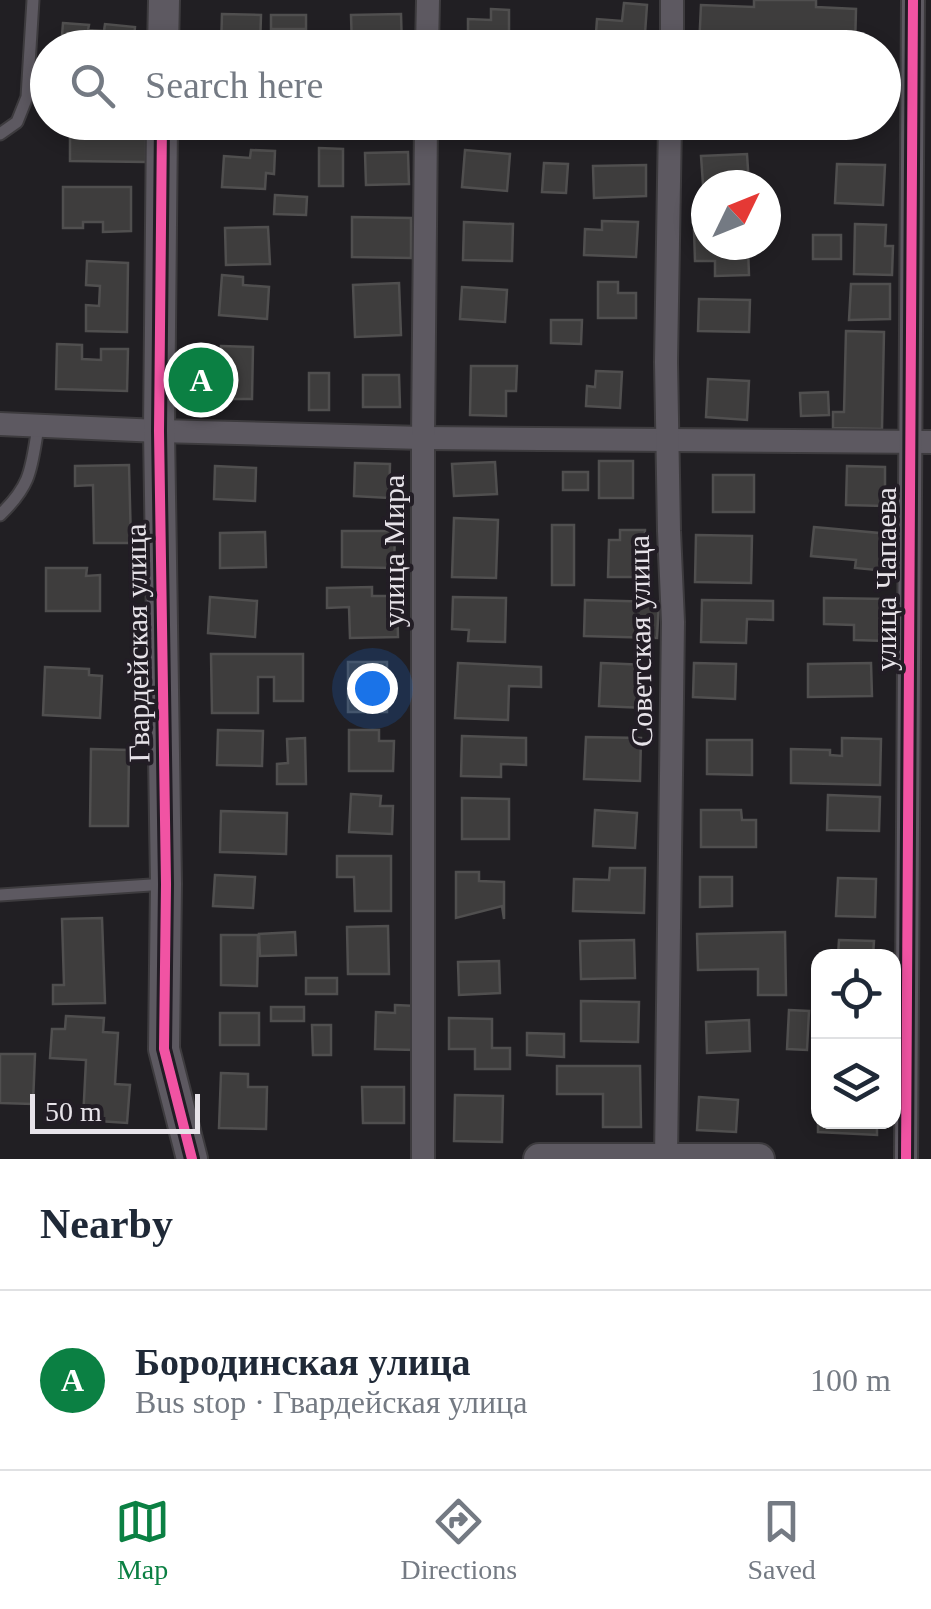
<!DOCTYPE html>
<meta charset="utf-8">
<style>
body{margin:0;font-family:Georgia,serif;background:#f6f6f7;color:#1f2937}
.controls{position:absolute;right:30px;bottom:30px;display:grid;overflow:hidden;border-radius:20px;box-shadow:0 5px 15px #0003}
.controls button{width:90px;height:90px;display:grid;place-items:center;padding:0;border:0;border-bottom:2px solid #e0e1e3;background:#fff;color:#1f2937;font:50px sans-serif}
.compass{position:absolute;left:691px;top:170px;width:90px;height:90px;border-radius:50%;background:#fff;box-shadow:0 5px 15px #0003;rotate:47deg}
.scale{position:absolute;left:30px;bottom:25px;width:170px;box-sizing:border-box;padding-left:10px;border:5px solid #e7e3e9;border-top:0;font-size:28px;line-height:35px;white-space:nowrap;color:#e7e3e9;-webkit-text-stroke:8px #221d25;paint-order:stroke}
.you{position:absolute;left:372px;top:688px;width:35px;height:35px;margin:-25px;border:8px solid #fff;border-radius:50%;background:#1a73e8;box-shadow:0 0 0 15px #1a73e833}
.badge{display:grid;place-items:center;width:65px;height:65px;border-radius:50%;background:#0b8043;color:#fff;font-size:32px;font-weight:700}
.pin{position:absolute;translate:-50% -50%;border:5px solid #fff;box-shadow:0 2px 10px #0006}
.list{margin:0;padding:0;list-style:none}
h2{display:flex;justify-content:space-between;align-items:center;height:130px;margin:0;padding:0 40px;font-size:42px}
h2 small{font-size:32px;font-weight:400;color:#747a83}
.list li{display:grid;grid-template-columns:65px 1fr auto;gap:30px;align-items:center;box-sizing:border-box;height:180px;padding:0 40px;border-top:2px solid #e0e1e3}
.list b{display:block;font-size:38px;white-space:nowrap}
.list p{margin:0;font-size:32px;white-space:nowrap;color:#747a83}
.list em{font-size:32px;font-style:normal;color:#747a83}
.icon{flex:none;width:55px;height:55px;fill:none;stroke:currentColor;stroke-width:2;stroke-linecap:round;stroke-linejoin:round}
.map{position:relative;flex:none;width:931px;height:1159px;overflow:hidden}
.search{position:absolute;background:#fff;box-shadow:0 5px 15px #0003;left:30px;right:30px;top:30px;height:110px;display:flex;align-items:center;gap:25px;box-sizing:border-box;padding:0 35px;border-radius:55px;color:#747a83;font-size:38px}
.sheet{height:310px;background:#fff}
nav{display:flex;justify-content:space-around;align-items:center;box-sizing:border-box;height:140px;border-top:2px solid #e0e1e3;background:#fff;font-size:28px;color:#747a83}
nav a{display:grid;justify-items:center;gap:5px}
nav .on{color:#0b8043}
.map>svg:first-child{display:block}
.building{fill:#3e3d3d;stroke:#504f4f;stroke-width:2.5}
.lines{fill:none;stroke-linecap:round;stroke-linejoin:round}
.service-casing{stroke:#3d3b3e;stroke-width:15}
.minor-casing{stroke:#3d3b3e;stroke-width:26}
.tertiary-casing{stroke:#3d3b3e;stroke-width:34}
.service{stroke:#5d5961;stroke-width:11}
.minor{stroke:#5d5961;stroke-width:22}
.tertiary{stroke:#5d5961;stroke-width:30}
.cycleway-casing{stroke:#221d25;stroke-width:16}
.cycleway{stroke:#f153a3;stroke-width:10}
.labels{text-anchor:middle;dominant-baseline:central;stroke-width:8;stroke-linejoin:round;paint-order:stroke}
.street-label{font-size:30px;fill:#e7e3e9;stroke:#221d25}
</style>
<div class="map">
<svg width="931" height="1159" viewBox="0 0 931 1159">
<rect width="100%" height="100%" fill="#211f23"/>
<g class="building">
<path d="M754 0H816V7L856 9 855 48H811V37L755 35 754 48H699L701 5 754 7Z"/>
<path d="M624 3 647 5 644 48H595L597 19 622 21Z"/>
<path d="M491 9 509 10V48H468V19L491 20Z"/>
<path d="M222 14 261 15 260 48H221Z"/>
<path d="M401 14 402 48H352L351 15Z"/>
<rect x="271" y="15" width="35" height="14"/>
<path d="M63 23 89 25 88 30 104 31 105 24 135 27 133 48H61Z"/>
<path d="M70 131 146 132V162L70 161Z"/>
<path d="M319 148 343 149V186H319Z"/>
<path d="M251 150 275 151 274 174 266 173 265 189 222 187 224 156 250 158Z"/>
<path d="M465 150 510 154 507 191 462 187Z"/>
<path d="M408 152 409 184 366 185 365 153Z"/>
<path d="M747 154 749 185H706V199H704L701 156Z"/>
<path d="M544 163 568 164 566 193 542 192Z"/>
<path d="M837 164 885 165 883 205 835 203Z"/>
<path d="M646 165V196L594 198 593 166Z"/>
<path d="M63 187H131V231L103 232V222H83V228H63Z"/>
<path d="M275 195 307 197 306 215 274 214Z"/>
<path d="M352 217 411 218V258L352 257Z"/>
<path d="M602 221 638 222 636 257 584 255 585 229 602 230Z"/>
<path d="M464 222 513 224 512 261 463 260Z"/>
<path d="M855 224 886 225 885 246H893L892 275 854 274Z"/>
<path d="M268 227 270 264 226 265 225 228Z"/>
<path d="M694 230H706V245H761V247L748 248 749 275 715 276V261H695Z"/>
<rect x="813" y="235" width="28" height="24"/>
<path d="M87 261 128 263 127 332 86 331V305L99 306 100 286 86 285Z"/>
<path d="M222 275 243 277V285L269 287 267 319 219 315Z"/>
<path d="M598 282H618V293H636V318H598Z"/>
<path d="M399 283 401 335 355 337 353 285Z"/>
<path d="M851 284H890V319L849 320Z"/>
<path d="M462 287 507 290 505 322 460 319Z"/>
<path d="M699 299 750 300 749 332 698 331Z"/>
<path d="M551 320H582L581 344 551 343Z"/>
<path d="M846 331 884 332 882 429 833 428V412H844Z"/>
<path d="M57 344 82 345V359L101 360V349H128L127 391 56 389Z"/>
<path d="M221 346 253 347 252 399H220Z"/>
<path d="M471 366H517L516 391H506V416L470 415Z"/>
<path d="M596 371 622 372 620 408 586 406 587 386 595 387Z"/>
<rect x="309" y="373" width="20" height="37"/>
<path d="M363 375H399L400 407H363Z"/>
<path d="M708 379 749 381 747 420 706 417Z"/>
<path d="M828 392 829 415 801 416 800 393Z"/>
<rect x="599" y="461" width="34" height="37"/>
<path d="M495 462 497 494 454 496 452 464Z"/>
<path d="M355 463 390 464 389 498 354 496Z"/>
<path d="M129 465 131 543H94L93 485 75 486V466Z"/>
<path d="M215 466 256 468 255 501 214 499Z"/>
<path d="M847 466 885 467V506L846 505Z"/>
<rect x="563" y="472" width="25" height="18"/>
<rect x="713" y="475" width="41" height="37"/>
<path d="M454 518 498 520 496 578 452 577Z"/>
<rect x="552" y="525" width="22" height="60"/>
<path d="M814 527 890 534 887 571 855 568 856 560 811 556Z"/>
<path d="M620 530H645L644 577H608L609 540H620Z"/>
<path d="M342 531H395L394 568 342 567Z"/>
<path d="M265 532 266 567 220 568V533Z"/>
<path d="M696 535 752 536 751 583 695 582Z"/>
<path d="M46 568H87L86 576 100 575V611H46Z"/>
<path d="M372 587V596H397L398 637 350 638 349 607 327 608V588Z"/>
<path d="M210 597 257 601 255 637 208 633Z"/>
<path d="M453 597 506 598 505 642 468 641 469 630 452 629Z"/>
<path d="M824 598 888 599 887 641 854 640V625L824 624Z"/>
<path d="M585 600 659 602 657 638 584 636Z"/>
<path d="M702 600 773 601V620L747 619 746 643 701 642Z"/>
<path d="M211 654H303V701H274V677H258V713H212Z"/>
<rect x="348" y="662" width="39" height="50"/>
<path d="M458 663 541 667V687L509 686 508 720 455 718Z"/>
<path d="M601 663 648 665 646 708 599 706Z"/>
<path d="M694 663 736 664 735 699 693 697Z"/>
<path d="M871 663 872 696 808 697V664Z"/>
<path d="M45 667 89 669V675L102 676 100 718 43 715Z"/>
<path d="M218 730 263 731 262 766 217 765Z"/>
<path d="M349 730H379V741H394L393 771H349Z"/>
<path d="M462 736 526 738V765L501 764V777L461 776Z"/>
<path d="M586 737 641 738 640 781 584 779Z"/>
<path d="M305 738 306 784H277V764L288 763 287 739Z"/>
<path d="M842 738 881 739 880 785 791 783V749L830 750V755L842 756Z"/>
<path d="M707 740H752V775L707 774Z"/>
<path d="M91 749 129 750 128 826H90Z"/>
<path d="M351 794 381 796 380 806H393L392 834 349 832Z"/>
<path d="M828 795 880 797 879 831 827 830Z"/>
<path d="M462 798 509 799V839H462Z"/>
<path d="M595 810 637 813 635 848 593 846Z"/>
<path d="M701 810H741L742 820H756V847H701Z"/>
<path d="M221 811 287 813 286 854 220 852Z"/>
<path d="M337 856H391V911H355L354 877H337Z"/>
<path d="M610 868H645L644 913 573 911 574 879 609 880Z"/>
<path d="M456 872H479V881L504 882V919L502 906 456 918Z"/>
<path d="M215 875 255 877 253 908 213 906Z"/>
<path d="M700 877H732V906L700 907Z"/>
<path d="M838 878 876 879 875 917 836 916Z"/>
<path d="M102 918 105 1003 53 1004V985H64L62 919Z"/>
<path d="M388 926 389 974H348L347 927Z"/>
<path d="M295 932 296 955 260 956 259 934Z"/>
<path d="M785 932 786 995H758V969L698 970 697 934Z"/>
<path d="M221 935H258L257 986 221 985Z"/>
<path d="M634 940 635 978 581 979 580 941Z"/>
<path d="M839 940 874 941 873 956H838Z"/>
<path d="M499 961 500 993 459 995 458 962Z"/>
<rect x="306" y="978" width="31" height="16"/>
<path d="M581 1001 639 1002 638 1042 581 1041Z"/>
<path d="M395 1005 416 1006 415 1050 375 1049 376 1012 395 1013Z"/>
<rect x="271" y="1007" width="33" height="14"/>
<path d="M789 1010 809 1011 807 1050 787 1049Z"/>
<rect x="220" y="1013" width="39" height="32"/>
<path d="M66 1016 104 1018 103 1032 118 1033 115 1084 130 1085 127 1123 83 1120 86 1060 50 1058 52 1029H65Z"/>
<path d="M449 1018 492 1019V1048H510V1069H475V1049H449Z"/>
<path d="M749 1020 750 1051 707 1053 706 1022Z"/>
<path d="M312 1025H331V1055H313Z"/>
<path d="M527 1033 564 1034V1057L527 1055Z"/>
<path d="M0 1054H35L33 1104 0 1103Z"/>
<path d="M557 1066H640L641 1127H603V1094H557Z"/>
<path d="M221 1073 248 1074V1087H267L266 1129 219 1128Z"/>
<path d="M362 1087H404V1123H363Z"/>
<path d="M455 1095 503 1096 502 1142 454 1141Z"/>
<path d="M699 1097 738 1100 736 1132 697 1130Z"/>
<path d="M818 1109V1122H877V1135L818 1132Z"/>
</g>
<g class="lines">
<defs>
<g id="service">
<path d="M0 134 17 122 27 97 33 0"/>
<path d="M0 515C32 484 31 469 38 427"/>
<path d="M0 895 166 884"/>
</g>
<g id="minor">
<path d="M427 48 428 0"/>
<path d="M672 48V0"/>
<path d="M0 424 159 431 423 438 931 442"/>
<path d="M423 1159V438L426 122"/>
<path d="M666 1159 673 622 669 531 666 362 670 122"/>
<path d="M906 1159 913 0"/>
</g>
<g id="tertiary">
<path d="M163 48 164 0"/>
<path d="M162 122 159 431 166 884 164 1049 192 1159"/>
<path d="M539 1159H759"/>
</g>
</defs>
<use href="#service" class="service-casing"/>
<use href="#minor" class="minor-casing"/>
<use href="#tertiary" class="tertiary-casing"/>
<use href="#service" class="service"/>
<use href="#minor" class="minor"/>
<use href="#tertiary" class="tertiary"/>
<defs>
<g id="cycleway">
<path d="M162 122 159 431 166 884 164 1049 192 1159"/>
<path d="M906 1159 913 0"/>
</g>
</defs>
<use href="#cycleway" class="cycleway-casing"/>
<use href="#cycleway" class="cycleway"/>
</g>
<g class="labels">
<g class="street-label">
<text transform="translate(393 551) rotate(-90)">улица Мира</text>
<text transform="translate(885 579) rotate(-90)">улица Чапаева</text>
<text transform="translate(640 641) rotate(-91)">Советская улица</text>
<text transform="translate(137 643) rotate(-91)">Гвардейская улица</text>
</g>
</g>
</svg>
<div class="controls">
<button><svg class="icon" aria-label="locate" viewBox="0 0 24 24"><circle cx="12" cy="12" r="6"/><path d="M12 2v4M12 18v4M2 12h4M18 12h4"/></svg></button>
<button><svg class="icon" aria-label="layers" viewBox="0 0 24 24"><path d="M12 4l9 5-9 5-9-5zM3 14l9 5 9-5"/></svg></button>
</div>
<svg class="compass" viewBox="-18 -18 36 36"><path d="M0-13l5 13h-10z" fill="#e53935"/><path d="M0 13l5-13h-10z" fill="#747a83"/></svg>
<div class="scale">50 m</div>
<div class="you"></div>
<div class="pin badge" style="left:201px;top:380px">A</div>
<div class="search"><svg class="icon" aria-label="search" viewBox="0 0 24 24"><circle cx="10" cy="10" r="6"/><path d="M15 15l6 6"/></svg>Search here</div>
</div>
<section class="sheet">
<h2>Nearby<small></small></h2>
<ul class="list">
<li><span class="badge">A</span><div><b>Бородинская улица</b><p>Bus stop · Гвардейская улица</p></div><em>100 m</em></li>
</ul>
</section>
<nav>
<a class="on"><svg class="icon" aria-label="map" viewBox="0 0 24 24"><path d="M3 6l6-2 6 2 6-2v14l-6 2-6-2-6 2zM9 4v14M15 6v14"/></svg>Map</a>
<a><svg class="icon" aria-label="directions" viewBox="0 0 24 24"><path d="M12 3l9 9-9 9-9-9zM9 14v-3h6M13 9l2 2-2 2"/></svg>Directions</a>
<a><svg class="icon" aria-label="saved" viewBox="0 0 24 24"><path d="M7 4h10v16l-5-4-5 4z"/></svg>Saved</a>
</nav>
